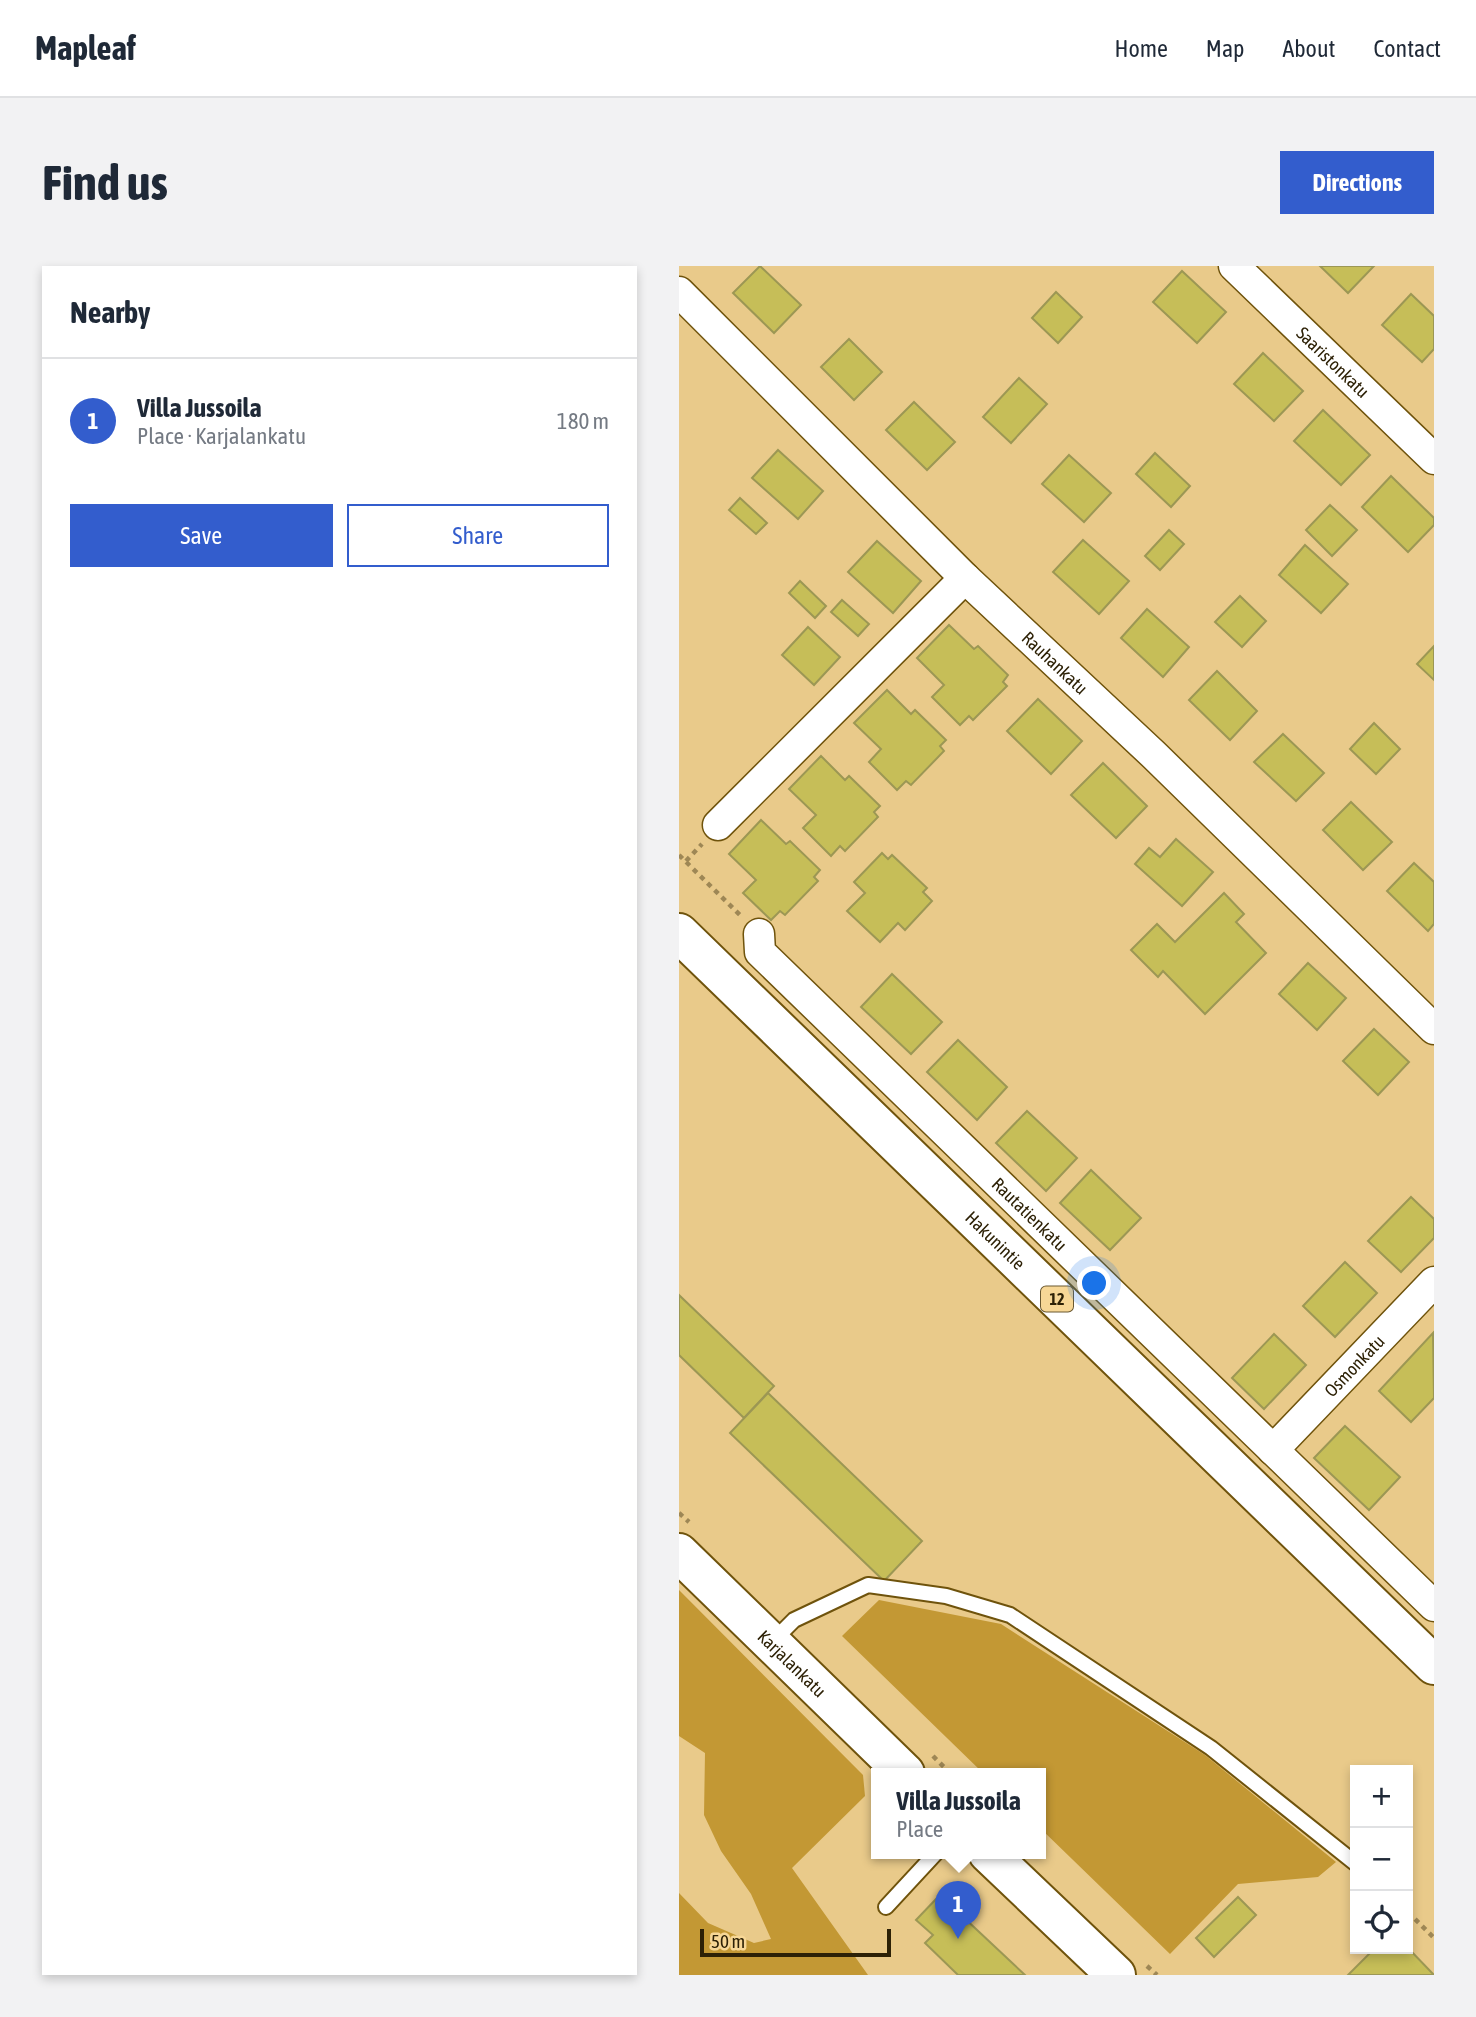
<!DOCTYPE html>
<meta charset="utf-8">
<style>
body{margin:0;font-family:"Asap Condensed",sans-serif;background:#f2f2f3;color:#1f2937}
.controls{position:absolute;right:21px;bottom:21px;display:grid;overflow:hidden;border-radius:0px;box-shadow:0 4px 10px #0003}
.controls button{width:63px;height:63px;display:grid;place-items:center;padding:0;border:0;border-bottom:2px solid #e0e1e3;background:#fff;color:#1f2937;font:35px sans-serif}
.scale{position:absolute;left:21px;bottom:18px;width:191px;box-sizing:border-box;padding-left:7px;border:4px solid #2d2106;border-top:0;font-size:19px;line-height:24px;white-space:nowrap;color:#2d2106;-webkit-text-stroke:5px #f7d796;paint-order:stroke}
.you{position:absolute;left:416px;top:1018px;width:24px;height:24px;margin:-18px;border:5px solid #fff;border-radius:50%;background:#1a73e8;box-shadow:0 0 0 10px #1a73e833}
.badge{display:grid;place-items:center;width:46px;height:46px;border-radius:50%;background:#335dcd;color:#fff;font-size:23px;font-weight:700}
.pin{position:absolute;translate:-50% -58px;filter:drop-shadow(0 2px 4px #0008)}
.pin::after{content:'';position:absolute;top:37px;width:24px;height:21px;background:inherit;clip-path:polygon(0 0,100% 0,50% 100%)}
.popup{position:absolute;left:192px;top:1502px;width:175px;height:91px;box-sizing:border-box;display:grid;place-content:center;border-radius:0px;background:#fff;filter:drop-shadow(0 2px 5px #0005);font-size:23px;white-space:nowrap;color:#747a83}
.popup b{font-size:26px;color:#1f2937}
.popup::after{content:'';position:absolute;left:50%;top:100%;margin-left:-14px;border:14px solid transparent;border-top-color:#fff}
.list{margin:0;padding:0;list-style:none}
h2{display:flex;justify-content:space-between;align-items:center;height:91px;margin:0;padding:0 28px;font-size:30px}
h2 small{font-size:23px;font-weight:400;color:#747a83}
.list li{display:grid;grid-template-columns:46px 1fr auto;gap:21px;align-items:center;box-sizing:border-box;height:126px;padding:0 28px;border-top:2px solid #e0e1e3}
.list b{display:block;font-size:26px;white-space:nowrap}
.list p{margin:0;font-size:23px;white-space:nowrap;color:#747a83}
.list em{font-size:23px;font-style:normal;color:#747a83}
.actions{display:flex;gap:14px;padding:21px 28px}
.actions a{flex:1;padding:16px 0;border:2px solid #335dcd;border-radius:0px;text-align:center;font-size:24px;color:#335dcd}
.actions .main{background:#335dcd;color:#fff}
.icon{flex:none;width:38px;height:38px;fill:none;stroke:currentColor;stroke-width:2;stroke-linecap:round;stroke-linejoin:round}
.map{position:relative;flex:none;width:755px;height:1709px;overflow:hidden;border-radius:0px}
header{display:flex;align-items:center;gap:42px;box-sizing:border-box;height:98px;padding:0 35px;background:#fff;border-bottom:2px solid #e0e1e3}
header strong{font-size:33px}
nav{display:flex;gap:38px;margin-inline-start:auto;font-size:24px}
.intro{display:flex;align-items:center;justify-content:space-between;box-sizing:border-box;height:168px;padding:0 42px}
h1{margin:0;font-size:49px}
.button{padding:18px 32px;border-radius:0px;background:#335dcd;color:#fff;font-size:24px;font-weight:700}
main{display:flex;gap:42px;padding:0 42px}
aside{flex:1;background:#fff;border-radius:0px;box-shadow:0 4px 10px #0003}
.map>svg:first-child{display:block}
.forest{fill:#c39834}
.building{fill:#c6be58;stroke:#9c9754;stroke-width:2}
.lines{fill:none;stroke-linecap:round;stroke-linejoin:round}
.service-casing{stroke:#6f530c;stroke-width:18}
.minor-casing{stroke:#6f530c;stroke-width:33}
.secondary-casing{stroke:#6f530c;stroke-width:42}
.trunk-casing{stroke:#6f530c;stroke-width:42}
.path{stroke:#9e8755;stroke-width:4.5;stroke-dasharray:5 5;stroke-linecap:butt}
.service{stroke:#fff;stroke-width:14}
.minor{stroke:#fff;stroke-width:30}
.secondary{stroke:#fff;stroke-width:38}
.trunk{stroke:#fff;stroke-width:38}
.labels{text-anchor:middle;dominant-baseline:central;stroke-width:5;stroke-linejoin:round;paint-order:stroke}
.shield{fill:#f7d796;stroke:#6a5831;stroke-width:2}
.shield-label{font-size:16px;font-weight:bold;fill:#2d2106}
.street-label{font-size:18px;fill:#2d2106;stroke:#f7d796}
</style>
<header>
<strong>Mapleaf</strong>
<nav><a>Home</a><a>Map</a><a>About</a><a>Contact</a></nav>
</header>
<div class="intro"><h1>Find us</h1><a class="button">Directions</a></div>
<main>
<aside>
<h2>Nearby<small></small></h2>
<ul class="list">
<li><span class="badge">1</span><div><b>Villa Jussoila</b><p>Place · Karjalankatu</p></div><em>180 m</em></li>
</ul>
<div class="actions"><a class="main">Save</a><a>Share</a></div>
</aside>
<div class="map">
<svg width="755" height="1709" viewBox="0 0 755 1709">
<rect width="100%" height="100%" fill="#e9ca8a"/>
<g class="forest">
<path d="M0 1324 184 1509 186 1530 113 1602 189 1709H0V1627L29 1657 75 1677 92 1673 72 1628 42 1585 25 1549 26 1487 0 1470Z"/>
<path d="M200 1334 322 1358 526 1489 657 1596 639 1611 559 1618 491 1688 361 1562V1507H304L163 1370Z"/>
</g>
<g class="building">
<path d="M81 0 122 39 95 67 54 27Z"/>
<path d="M641 0H695L669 27Z"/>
<path d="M503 5 547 46 518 77 474 36Z"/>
<path d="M377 26 403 51 379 77 353 52Z"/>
<path d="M732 28 755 50V83L743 96 703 59Z"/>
<path d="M170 73 203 106 175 134 142 101Z"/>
<path d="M584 87 624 125 595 155 555 118Z"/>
<path d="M340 112 368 138 332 177 304 151Z"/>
<path d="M235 136 276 176 248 204 207 164Z"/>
<path d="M644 144 691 189 662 219 615 175Z"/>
<path d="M99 184 144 225 119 253 73 212Z"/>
<path d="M476 187 511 220 492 241 457 208Z"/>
<path d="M390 189 432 227 405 256 363 218Z"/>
<path d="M712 210 755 252V259L729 286 683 241Z"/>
<path d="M61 232 88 257 77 268 50 244Z"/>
<path d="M651 239 678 264 653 290 627 264Z"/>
<path d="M490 264 505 278 481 304 466 290Z"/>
<path d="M404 274 450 315 420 348 374 306Z"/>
<path d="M198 275 242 315 214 347 169 306Z"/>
<path d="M626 279 669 318 642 347 600 309Z"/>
<path d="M121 315 147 340 136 352 110 327Z"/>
<path d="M561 330 587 355 563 381 536 356Z"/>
<path d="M163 334 190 358 179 370 152 346Z"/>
<path d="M468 343 510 381 484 411 442 372Z"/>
<path d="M270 359 295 383 299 380 329 409 324 416 328 420 294 454 290 450 281 459 253 431 265 419 238 392Z"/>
<path d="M129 361 161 391 135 419 103 389Z"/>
<path d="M755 380V414L738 398Z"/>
<path d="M538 405 578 445 551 474 510 434Z"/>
<path d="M208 424 232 448 236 444 267 474 261 480 265 485 232 519 227 515 218 524 190 496 202 483 175 457Z"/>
<path d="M359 433 403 475 372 508 328 465Z"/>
<path d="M695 457 721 483 697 508 671 483Z"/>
<path d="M604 468 645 507 617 535 575 496Z"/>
<path d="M142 490 166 514 170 510 201 540 195 546 199 551 166 585 161 580 152 590 124 562 137 549 110 523Z"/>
<path d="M424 497 468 540 437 572 392 529Z"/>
<path d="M672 536 713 576 684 604 644 564Z"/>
<path d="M82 554 107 578 111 575 141 604 135 611 139 615 106 649 101 645 92 654 64 627 77 614 50 588Z"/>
<path d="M497 573 534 606 503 640 456 598 470 582 481 591Z"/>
<path d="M203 587 209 593 213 589 248 622 244 626 253 635 226 664 219 657 201 676 168 645 186 627 175 616Z"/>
<path d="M735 597 755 616V658L749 665 708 625Z"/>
<path d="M545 627 565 648 557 656 587 687 526 748 484 705 479 711 452 684 478 658 496 676Z"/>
<path d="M629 697 667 732 638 764 600 728Z"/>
<path d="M213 708 263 756 232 788 182 741Z"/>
<path d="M695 763 730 796 699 829 664 795Z"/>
<path d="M279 774 328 821 298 854 248 806Z"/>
<path d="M348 845 398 892 367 925 317 877Z"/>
<path d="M412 904 462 952 431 984 381 937Z"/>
<path d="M732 931 755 953V972L722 1006 689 975Z"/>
<path d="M666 996 698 1027 656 1071 624 1040Z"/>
<path d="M0 1029 95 1120 65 1152 0 1089Z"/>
<path d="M754 1067 755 1132 732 1156 700 1125Z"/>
<path d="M595 1068 627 1099 585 1143 553 1112Z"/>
<path d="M89 1127 243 1275 205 1315 51 1167Z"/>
<path d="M666 1160 721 1211 690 1244 635 1192Z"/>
<path d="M259 1631 280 1651 282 1649 346 1709H279L246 1677 254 1669 237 1654Z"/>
<path d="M559 1631 577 1649 535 1691 517 1672Z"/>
<path d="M729 1682 755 1709H669L695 1683Z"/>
</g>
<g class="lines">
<defs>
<g id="service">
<path d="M93 1376 115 1354 189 1319 267 1330 331 1349 532 1482 676 1597"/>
<path d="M207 1641 257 1587"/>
</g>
<g id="minor">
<path id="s1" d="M555 0 755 193"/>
<path id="s2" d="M0 26 286 312 475 489 755 763"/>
<path d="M39 559 286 312"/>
<path id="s3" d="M80 668 81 686 755 1340"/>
<path id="s4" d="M594 1184 755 1016"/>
</g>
<g id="secondary">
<path id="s5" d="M0 1287 226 1507"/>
<path d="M309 1587 437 1709"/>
</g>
<g id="trunk">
<path id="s6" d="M0 667 755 1399"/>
</g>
</defs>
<use href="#service" class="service-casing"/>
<use href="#minor" class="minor-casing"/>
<use href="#secondary" class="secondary-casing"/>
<use href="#trunk" class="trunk-casing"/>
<g class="path">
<path d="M0 589 61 649"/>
<path d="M7 595 23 578"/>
<path d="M0 1247 10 1256"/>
<path d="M254 1490 271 1507"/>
<path d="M729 1646 755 1672"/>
<path d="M468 1700 478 1709"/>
</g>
<use href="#service" class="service"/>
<use href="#minor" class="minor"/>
<use href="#secondary" class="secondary"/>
<use href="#trunk" class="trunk"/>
</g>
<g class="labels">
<rect class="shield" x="362" y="1020.5" width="32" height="25" rx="5"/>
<g class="shield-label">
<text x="378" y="1033">12</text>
</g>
<g class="street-label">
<text stroke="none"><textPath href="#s1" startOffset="138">Saaristonkatu</textPath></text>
<text stroke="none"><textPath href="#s2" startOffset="528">Rauhankatu</textPath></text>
<text stroke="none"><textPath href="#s3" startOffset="394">Rautatienkatu</textPath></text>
<text stroke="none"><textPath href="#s6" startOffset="441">Hakunintie</textPath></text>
<text stroke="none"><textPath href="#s4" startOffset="117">Osmonkatu</textPath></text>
<text stroke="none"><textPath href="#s5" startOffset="158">Karjalankatu</textPath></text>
</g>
</g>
</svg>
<div class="controls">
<button>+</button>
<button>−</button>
<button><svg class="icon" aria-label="locate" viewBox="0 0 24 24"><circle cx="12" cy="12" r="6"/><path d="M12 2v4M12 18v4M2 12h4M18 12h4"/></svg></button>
</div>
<div class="scale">50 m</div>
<div class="you"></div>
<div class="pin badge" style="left:279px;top:1673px">1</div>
<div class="popup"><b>Villa Jussoila</b>Place</div>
</div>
</main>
